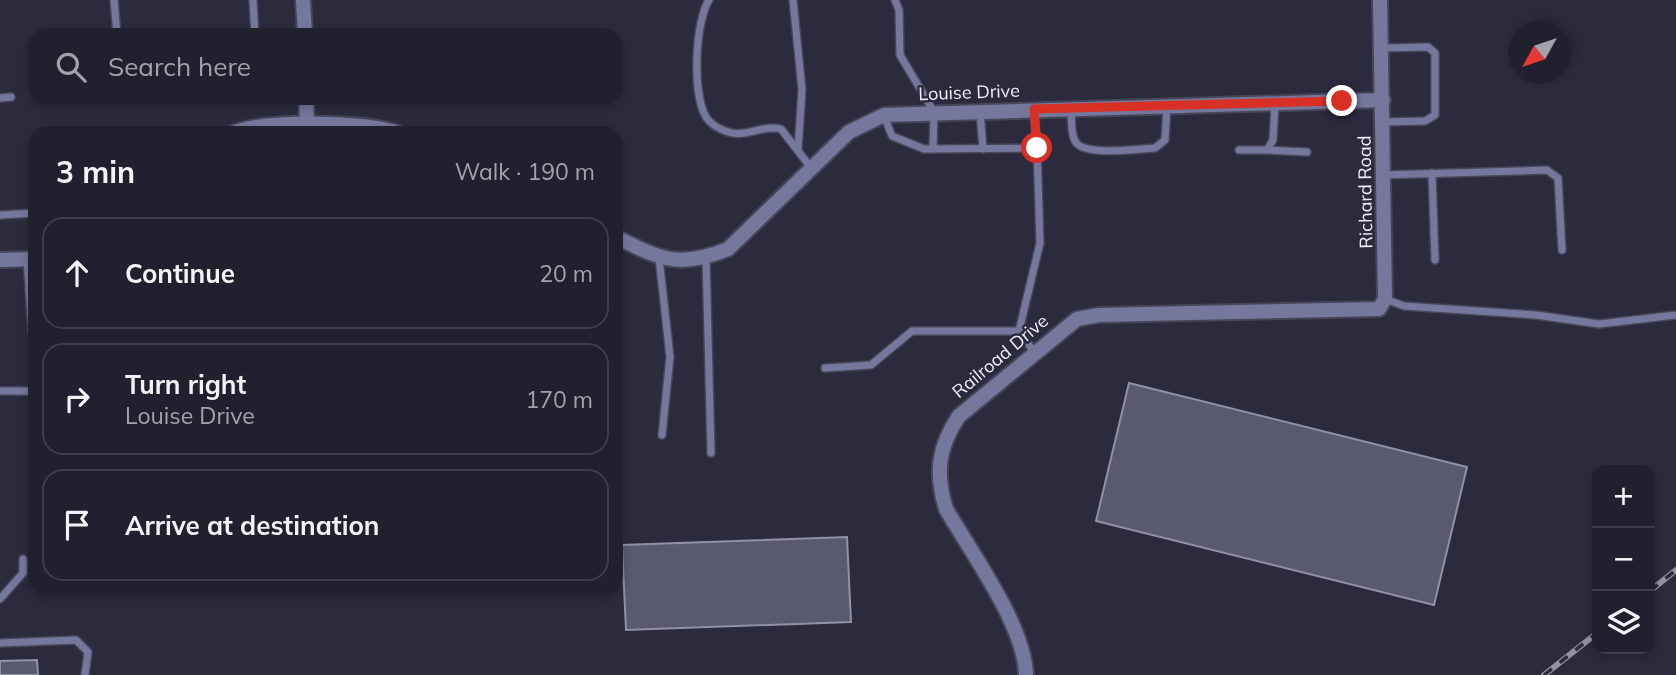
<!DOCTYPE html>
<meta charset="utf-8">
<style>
body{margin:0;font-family:Mulish,sans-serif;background:#282836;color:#f1f3f6}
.controls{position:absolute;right:21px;bottom:21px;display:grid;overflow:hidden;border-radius:14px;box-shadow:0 4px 10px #0003}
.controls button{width:63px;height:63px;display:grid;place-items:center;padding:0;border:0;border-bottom:2px solid #3d3e4a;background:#20202e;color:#f1f3f6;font:35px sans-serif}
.compass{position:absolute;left:1508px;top:21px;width:63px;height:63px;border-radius:50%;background:#20202e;box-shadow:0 4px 10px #0003;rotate:230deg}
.stop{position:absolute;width:21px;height:21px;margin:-16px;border:5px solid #d93025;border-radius:50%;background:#fff}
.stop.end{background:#d93025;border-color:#fff;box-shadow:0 2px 7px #0008}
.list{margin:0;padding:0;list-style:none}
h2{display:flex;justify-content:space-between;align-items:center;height:91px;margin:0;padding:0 28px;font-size:30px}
h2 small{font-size:23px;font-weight:400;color:#a2a3aa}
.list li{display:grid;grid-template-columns:46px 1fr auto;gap:21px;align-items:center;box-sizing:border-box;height:112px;margin:0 14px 14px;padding:0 14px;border:2px solid #3d3e4a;border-radius:21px}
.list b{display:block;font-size:26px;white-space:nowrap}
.list p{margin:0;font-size:23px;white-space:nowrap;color:#a2a3aa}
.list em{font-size:23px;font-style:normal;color:#a2a3aa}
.icon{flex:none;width:38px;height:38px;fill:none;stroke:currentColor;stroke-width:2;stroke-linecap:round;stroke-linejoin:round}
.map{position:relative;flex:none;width:1676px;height:675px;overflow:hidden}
.search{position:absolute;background:#20202e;box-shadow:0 4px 10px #0003;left:28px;top:28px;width:595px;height:77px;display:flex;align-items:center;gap:18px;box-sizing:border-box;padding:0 24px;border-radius:21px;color:#a2a3aa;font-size:26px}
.panel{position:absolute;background:#20202e;box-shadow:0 4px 10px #0003;left:28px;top:126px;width:595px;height:469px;border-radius:21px}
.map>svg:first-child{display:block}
.building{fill:#595a6e;stroke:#9091a7;stroke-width:2}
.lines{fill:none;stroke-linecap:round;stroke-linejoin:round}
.service-casing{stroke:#464658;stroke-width:10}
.minor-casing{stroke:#464658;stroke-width:18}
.service{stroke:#76779c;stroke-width:7}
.minor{stroke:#76779c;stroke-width:14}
.rail-casing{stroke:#9191a0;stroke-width:6}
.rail{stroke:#2b2b3d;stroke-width:3.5;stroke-dasharray:10;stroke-linecap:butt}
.route{stroke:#d93025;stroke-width:9}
.labels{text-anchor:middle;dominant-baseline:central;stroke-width:5;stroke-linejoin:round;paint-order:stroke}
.street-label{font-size:18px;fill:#efeffc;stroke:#2b2b3d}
</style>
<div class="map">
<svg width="1676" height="675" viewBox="0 0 1676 675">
<rect width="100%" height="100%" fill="#2b2b3d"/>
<g class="building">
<path d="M1129 383 1467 467 1434 605 1096 521Z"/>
<path d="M847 537 851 622 626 630 622 545Z"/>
<path d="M37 660 38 675H0V661Z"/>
</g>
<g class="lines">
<defs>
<g id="service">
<path d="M114 0 117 35"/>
<path d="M253 0 255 35"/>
<path d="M709 0C695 22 692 93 706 117 711 125 719 129 728 132 746 138 764 124 781 129L812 169"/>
<path d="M793 0 802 90 798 149"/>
<path d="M895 0 899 10 900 55 934 112 933 149"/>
<path d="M1382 48 1428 47 1435 53V115L1425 121 1383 122"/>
<path d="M0 98 11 97"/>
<path d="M1071 108C1072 118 1070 132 1075 141 1083 157 1138 149 1155 148L1165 140 1167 106"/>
<path d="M980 111 983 149"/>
<path d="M884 116 892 136 924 149 1037 148 1034 109"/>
<path d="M1239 150H1267L1273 140 1275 104"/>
<path d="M1267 150 1307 152"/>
<path d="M1432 173 1435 260"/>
<path d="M1384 175 1547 170 1558 178 1562 250"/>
<path d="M0 215 35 213"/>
<path d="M659 258 670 357 662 435"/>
<path d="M706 258 711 453"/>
<path d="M27 259 32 332"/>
<path d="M1385 299 1404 306 1536 315 1599 324 1676 315"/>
<path d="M1034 352 1019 331 1040 243 1037 148"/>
<path d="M825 368 871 365 912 331H1019"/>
<path d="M0 391H35"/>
<path d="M0 599 23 573V559"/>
<path d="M0 643 76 640 88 652 85 675"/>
</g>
<g id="minor">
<path d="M303 0 305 35"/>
<path d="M306 98 307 125"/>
<path d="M233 133C264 120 367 121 398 133"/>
<path d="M616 237C660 259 679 269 728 249L849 132 884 115 1383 100"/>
<path d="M0 260 35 259"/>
<path d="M1026 675C1025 626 971 552 946 509 935 473 938 447 959 416L1077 319 1099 315 1379 309 1385 299 1380 0"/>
</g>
</defs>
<use href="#service" class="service-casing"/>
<use href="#minor" class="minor-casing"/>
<use href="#service" class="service"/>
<use href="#minor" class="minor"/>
<defs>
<g id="rail">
<path d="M1650 591 1676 570"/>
<path d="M1544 675 1597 633"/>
</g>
</defs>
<use href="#rail" class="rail-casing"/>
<use href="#rail" class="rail"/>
</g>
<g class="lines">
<path class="route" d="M1037 148 1034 109 1342 101"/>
</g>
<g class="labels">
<g class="street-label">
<text transform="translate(969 92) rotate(-2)">Louise Drive</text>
<text transform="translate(1365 192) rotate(-91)">Richard Road</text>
<text transform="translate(1000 356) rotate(-40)">Railroad Drive</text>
</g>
</g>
</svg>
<div class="controls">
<button>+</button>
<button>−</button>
<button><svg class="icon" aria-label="layers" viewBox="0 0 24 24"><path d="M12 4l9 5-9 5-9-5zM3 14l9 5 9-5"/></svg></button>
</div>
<svg class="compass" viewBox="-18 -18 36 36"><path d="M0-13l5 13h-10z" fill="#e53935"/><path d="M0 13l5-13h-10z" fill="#a2a3aa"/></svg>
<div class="stop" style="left:1037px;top:148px"></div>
<div class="stop end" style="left:1342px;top:101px"></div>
<div class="search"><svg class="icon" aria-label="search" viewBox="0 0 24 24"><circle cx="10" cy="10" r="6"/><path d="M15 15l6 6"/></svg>Search here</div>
<section class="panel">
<h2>3 min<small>Walk · 190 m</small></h2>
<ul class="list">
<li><svg class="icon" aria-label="ahead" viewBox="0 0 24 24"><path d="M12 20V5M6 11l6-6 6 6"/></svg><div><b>Continue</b></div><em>20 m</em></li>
<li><svg class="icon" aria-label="right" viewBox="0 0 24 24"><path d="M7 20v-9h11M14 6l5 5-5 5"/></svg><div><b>Turn right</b><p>Louise Drive</p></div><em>170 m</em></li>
<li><svg class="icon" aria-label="arrive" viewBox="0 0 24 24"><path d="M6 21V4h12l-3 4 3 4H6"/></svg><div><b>Arrive at destination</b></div></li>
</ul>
</section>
</div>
